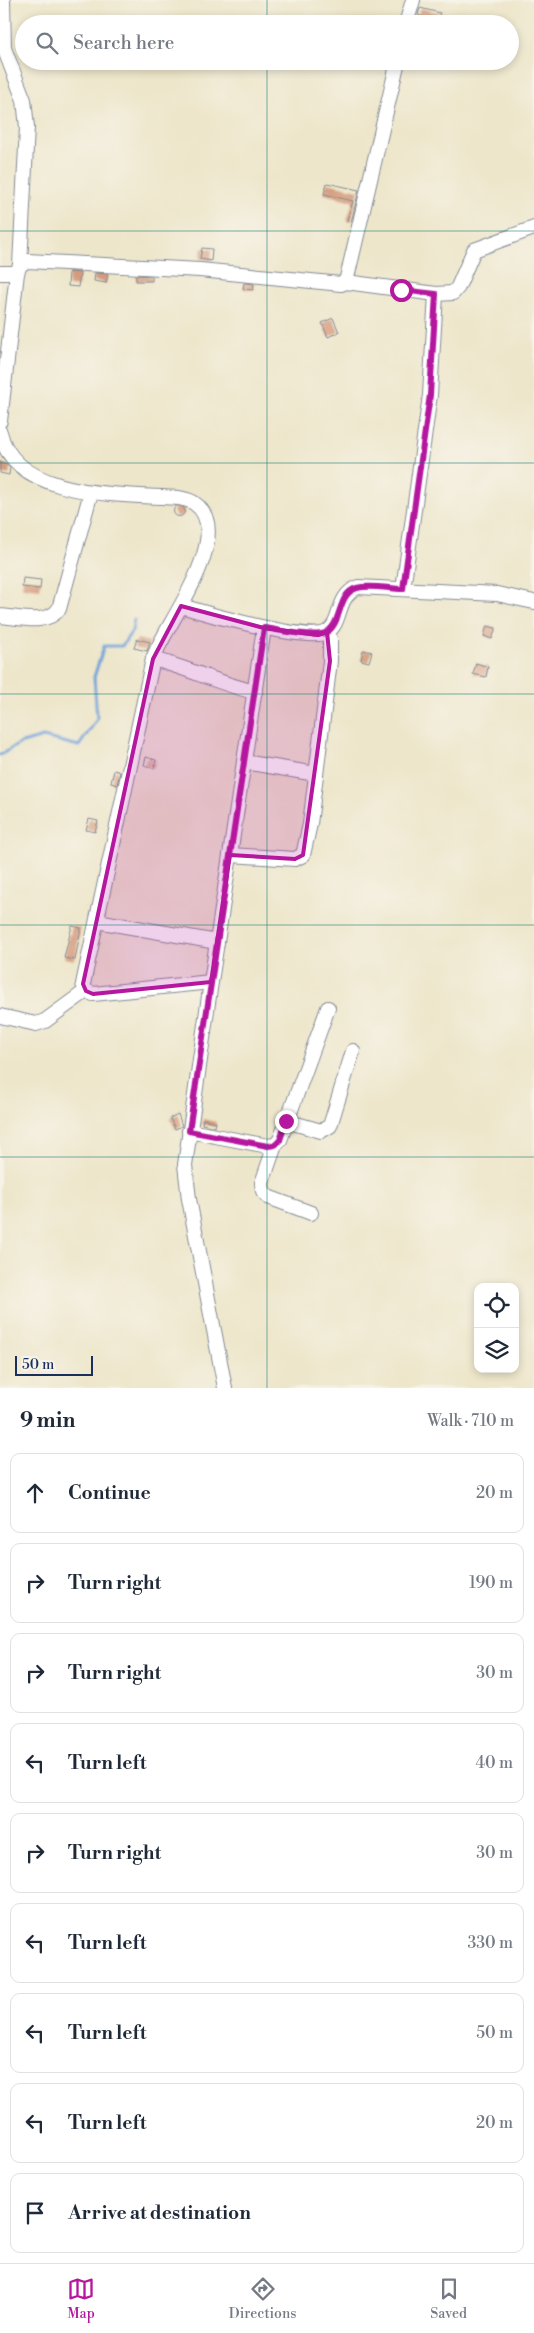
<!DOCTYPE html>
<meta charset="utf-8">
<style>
body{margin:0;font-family:"Libre Bodoni",serif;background:#f6f6f7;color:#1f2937}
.controls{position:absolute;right:15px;bottom:15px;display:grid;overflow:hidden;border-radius:10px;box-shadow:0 2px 8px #0003}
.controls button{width:45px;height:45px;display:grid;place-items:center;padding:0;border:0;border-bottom:1px solid #e0e1e3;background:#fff;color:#1f2937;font:25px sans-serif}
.scale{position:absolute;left:15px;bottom:12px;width:78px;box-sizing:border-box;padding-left:5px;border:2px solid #1b2f5e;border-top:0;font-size:14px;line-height:18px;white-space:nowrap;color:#1b2f5e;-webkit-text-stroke:4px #f7f3e8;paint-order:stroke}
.stop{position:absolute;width:15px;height:15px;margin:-11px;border:4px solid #b5179e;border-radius:50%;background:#fff}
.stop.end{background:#b5179e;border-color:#fff;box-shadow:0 1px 5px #0008}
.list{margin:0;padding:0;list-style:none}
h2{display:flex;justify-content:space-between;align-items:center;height:65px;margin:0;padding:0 20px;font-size:21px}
h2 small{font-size:16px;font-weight:400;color:#747a83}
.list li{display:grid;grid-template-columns:32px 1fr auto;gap:15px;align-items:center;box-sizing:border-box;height:80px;margin:0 10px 10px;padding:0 10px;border:1px solid #e0e1e3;border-radius:10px}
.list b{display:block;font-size:19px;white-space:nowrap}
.list em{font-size:16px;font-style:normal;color:#747a83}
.icon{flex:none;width:28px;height:28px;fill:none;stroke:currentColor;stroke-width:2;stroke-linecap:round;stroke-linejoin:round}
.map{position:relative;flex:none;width:534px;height:1388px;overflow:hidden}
.search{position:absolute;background:#fff;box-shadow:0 2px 8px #0003;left:15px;right:15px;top:15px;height:55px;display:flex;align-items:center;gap:12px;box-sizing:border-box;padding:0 18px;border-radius:28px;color:#747a83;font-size:19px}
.sheet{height:875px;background:#fff}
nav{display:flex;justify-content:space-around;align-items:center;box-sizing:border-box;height:70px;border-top:1px solid #e0e1e3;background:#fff;font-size:14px;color:#747a83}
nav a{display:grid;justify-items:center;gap:2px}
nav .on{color:#b5179e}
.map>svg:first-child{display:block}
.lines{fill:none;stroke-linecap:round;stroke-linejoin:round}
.stream{stroke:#6ca0d8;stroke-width:3}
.building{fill:#d59b7d}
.minor-casing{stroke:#848a94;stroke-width:16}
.minor{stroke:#fff;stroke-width:14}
.route{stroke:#b5179e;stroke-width:6}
.marked{fill:#b5179e;fill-opacity:0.2;stroke:#b5179e;stroke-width:4;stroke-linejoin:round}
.grid{fill:none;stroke:#0f766e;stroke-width:1;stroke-opacity:0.55}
</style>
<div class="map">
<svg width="534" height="1388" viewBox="0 0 534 1388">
<rect width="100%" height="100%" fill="#f7f3e8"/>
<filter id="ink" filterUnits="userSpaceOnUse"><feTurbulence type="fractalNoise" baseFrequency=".02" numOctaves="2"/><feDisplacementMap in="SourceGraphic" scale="10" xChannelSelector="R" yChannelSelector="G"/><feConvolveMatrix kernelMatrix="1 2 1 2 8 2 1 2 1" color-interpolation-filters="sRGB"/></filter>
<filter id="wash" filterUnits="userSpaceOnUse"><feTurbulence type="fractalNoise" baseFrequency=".0096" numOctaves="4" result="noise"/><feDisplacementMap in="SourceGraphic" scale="20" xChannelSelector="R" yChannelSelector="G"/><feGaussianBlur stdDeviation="1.12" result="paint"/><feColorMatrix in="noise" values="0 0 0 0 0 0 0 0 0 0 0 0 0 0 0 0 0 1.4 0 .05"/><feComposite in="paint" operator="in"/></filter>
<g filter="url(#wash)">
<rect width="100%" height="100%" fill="#ede6ca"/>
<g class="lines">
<path class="stream" d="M0 755 19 744 43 737 79 746 97 719 94 677 104 646H122L132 631 134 620"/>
</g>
<g id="blocks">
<g class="building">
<path d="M420 8 440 13 436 22 418 15Z"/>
<path d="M327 183 359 190 351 222 347 221 353 201 324 194Z"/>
<path d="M202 248 212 249 211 261 200 259Z"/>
<path d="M69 272 80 273 78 287 68 286Z"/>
<path d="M95 273 108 274 106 283 94 281Z"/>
<path d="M136 275 152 276V281H136Z"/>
<path d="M244 283 254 284 253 290 243 289Z"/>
<path d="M333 318 339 332 328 337 322 323Z"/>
<path d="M0 462 10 467 9 475 0 473Z"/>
<circle cx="179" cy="511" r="5.5"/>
<path d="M23 578 41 580 40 589 22 587Z"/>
<path d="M487 626 496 628 492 639 484 636Z"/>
<path d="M137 639 150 642 147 651 134 648Z"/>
<path d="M363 650 372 652 369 662 361 660Z"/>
<path d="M476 663 488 667 486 677 473 674Z"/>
<path d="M146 757 156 760 154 768 144 765Z"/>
<path d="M114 770 120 772 117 785 111 783Z"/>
<path d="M89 819 98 821 95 832 86 830Z"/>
<path d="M72 926 81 928 75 960 64 958Z"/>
<path d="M178 1114 182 1126 175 1129 170 1118Z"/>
<path d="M203 1119 216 1122 215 1127 202 1124Z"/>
</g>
</g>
</g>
<g filter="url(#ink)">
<use href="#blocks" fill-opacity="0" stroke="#848a94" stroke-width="1"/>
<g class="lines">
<defs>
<g id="minor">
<path d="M3 0 4 48 24 100 27 127 20 265"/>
<path d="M406 24 413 0"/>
<path d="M0 273H17"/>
<path d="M346 282 436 294 453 293 458 287 474 250 534 228"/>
<path d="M0 421 17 273 20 265 27 261 200 270 341 284 346 282 398 61"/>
<path d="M0 432C14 500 126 494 179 498 183 499 190 500 194 503 238 533 164 626 153 659L83 984 86 991 93 994 211 982 185 1165 189 1199 225 1388"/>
<path d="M403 589 430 395 436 294"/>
<path d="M181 606C204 613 309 643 327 632 343 622 335 597 358 587L497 594 534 602"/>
<path d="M0 616C19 617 46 626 59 609L91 492"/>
<path d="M153 659C188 668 220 684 255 692"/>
<path d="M244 762 316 774"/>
<path d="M230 855 295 859 303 855 310 824 330 661V639L327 632"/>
<path d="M97 921 217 942"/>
<path d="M211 982 264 628"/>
<path d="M0 1016 36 1024 45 1021 86 991"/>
<path d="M286 1121 321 1131 330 1126 353 1051"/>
<path d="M189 1131 268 1146 275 1145 280 1140 328 1008"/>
<path d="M275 1145 262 1183 263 1191 268 1197 311 1213"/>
</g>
</defs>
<use href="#minor" class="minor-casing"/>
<use href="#minor" class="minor"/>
</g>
</g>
<g class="lines" filter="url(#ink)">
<path class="route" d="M286 1121 280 1140 275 1145 268 1146 189 1131 264 628C279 630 312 638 325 633 343 625 336 594 357 588 370 584 389 589 403 589L430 395 436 294 401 290"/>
</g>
<path class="marked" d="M181 606 264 628 318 635 327 632 330 661 303 855 295 859 230 855 211 982 93 994 86 991 83 984 153 659Z"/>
<path class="grid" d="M267 0V24M267 61V1388M0 231H534M0 463H534M0 694H534M0 925H534M0 1157H534"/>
</svg>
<div class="controls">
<button><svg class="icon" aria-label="locate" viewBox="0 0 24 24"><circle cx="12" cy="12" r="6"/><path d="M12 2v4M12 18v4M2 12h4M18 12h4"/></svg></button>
<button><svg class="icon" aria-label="layers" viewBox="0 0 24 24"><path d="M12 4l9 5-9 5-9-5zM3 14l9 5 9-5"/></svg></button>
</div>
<div class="scale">50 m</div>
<div class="stop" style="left:401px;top:290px"></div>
<div class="stop end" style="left:286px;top:1121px"></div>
<div class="search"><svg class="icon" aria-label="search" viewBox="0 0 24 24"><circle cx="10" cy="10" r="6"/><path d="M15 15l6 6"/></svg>Search here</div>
</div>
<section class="sheet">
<h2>9 min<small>Walk · 710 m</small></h2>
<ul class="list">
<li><svg class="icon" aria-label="ahead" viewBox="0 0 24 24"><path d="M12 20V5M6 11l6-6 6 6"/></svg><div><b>Continue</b></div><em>20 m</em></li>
<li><svg class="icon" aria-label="right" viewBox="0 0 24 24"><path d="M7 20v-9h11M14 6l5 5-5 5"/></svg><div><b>Turn right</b></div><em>190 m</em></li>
<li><svg class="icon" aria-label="right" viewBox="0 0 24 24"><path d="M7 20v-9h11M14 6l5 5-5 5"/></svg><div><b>Turn right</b></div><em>30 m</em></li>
<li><svg class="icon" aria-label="left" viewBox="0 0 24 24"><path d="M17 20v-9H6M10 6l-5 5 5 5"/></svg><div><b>Turn left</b></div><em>40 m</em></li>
<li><svg class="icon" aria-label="right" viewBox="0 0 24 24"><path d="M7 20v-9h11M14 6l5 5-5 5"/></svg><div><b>Turn right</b></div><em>30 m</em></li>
<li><svg class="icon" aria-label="left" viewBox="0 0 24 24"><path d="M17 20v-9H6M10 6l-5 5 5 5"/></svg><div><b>Turn left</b></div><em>330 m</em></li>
<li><svg class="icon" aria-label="left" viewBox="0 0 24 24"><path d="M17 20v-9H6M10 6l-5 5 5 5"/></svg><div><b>Turn left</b></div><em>50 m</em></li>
<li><svg class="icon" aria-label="left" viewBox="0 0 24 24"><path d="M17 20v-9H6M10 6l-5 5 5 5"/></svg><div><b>Turn left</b></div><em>20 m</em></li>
<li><svg class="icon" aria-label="arrive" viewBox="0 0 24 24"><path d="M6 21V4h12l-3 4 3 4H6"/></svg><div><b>Arrive at destination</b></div></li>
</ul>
</section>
<nav>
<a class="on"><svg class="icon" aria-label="map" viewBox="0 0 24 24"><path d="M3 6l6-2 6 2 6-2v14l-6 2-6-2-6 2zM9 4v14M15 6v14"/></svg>Map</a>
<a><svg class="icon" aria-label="directions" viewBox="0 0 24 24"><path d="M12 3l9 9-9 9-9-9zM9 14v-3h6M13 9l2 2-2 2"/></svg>Directions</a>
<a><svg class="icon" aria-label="saved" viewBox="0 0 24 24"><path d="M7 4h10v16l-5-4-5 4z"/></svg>Saved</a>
</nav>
